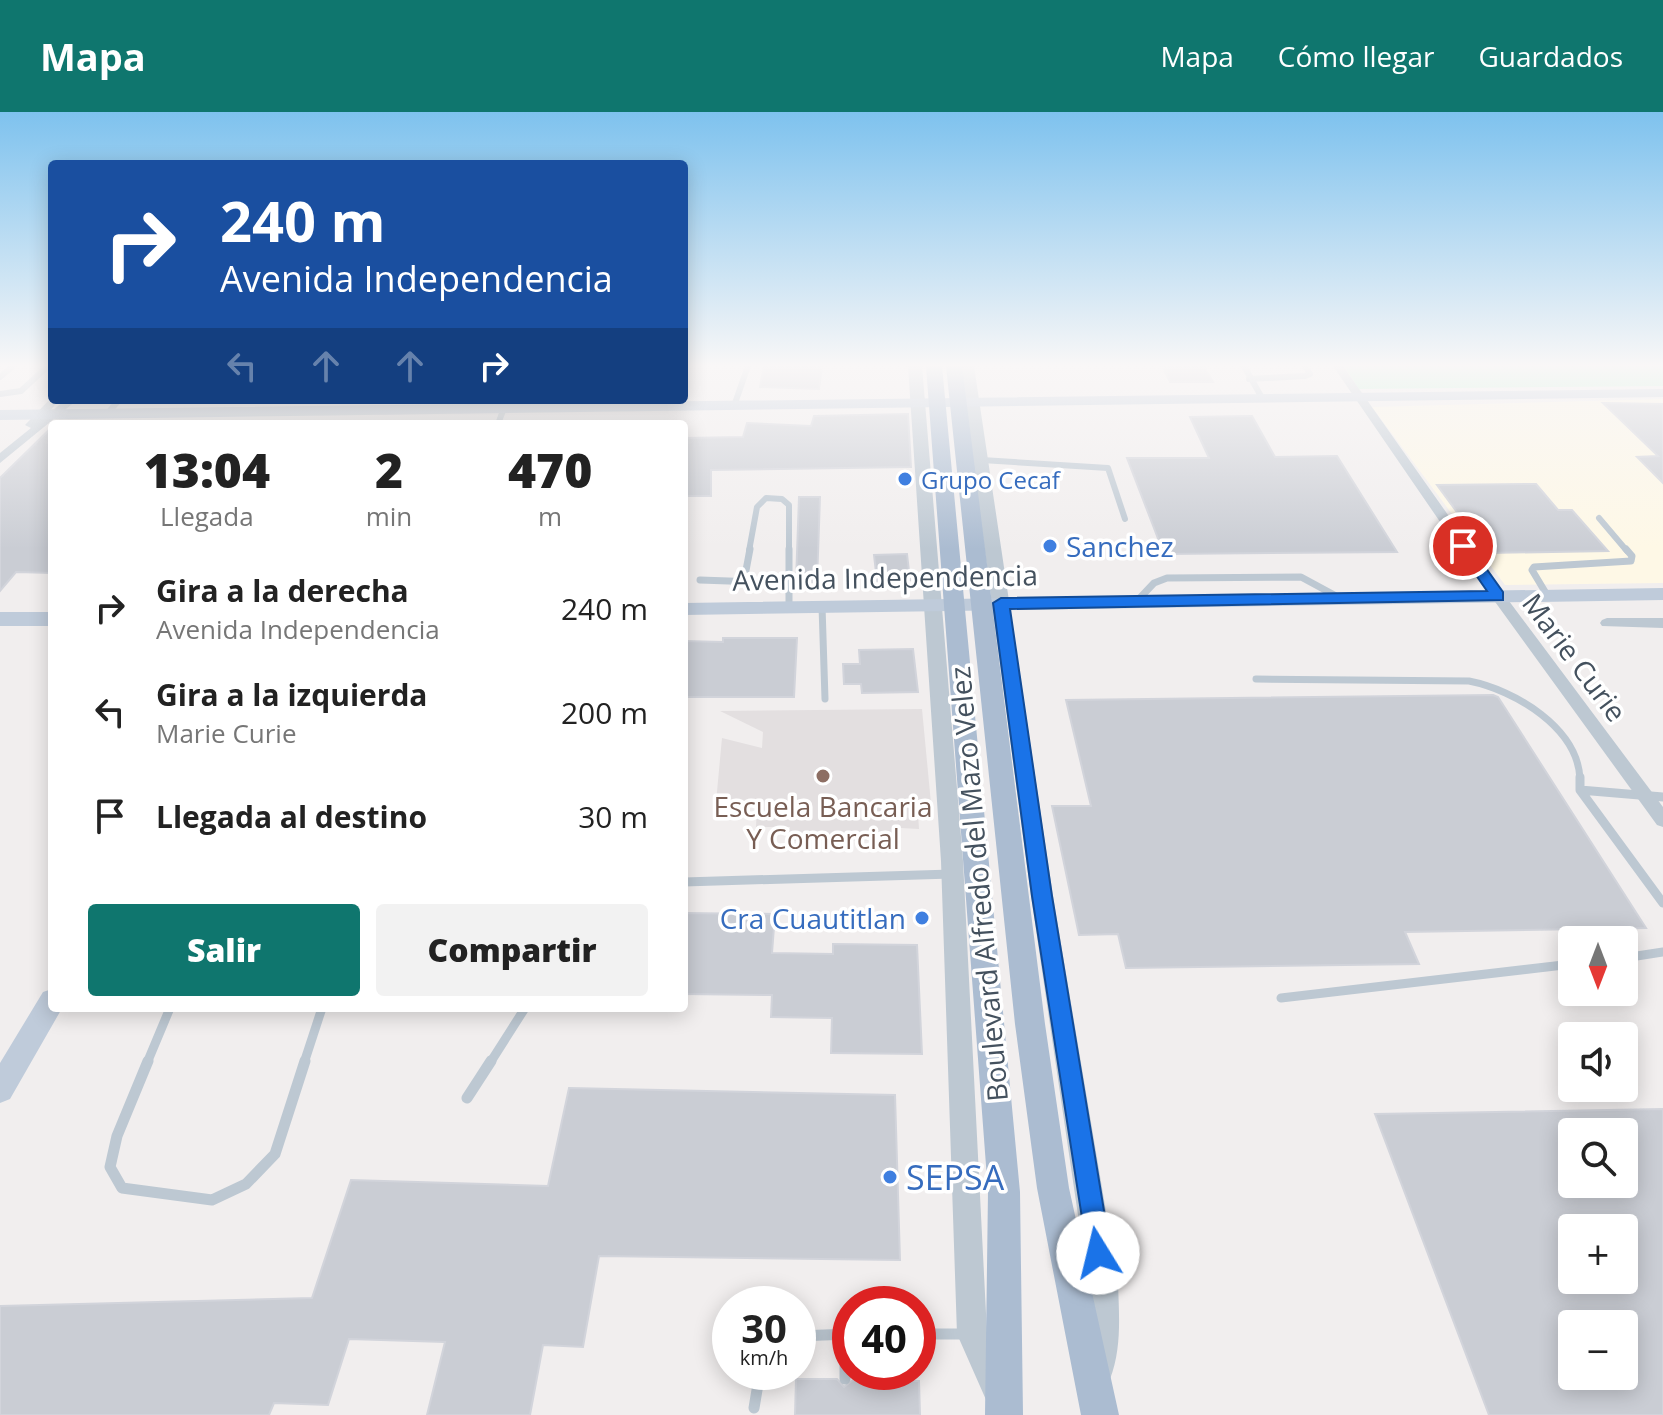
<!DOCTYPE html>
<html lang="es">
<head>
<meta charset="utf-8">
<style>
	body { margin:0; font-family:"Open Sans",sans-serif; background:#f2f2f2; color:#222; height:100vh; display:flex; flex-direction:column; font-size:30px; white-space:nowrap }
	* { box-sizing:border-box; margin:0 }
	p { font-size:26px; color:#767676 }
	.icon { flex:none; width:44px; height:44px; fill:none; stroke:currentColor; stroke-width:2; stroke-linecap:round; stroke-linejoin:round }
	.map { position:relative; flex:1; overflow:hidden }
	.drawer { position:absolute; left:48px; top:308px; width:640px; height:592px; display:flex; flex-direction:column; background:#fff; border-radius:8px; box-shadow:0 4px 20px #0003 }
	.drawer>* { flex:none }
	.guide { position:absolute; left:48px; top:48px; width:640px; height:244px; border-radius:8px; box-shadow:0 4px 20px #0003; background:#1a4fa0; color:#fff; overflow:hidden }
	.needle { width:52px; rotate:180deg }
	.controls { position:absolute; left:1558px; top:814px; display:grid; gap:16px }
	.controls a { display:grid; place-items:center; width:80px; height:80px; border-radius:8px; background:#fff; box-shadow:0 4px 20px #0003; font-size:40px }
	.speed { position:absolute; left:712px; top:1174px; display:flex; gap:16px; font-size:40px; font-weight:700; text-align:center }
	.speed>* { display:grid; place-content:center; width:104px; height:104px; border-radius:50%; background:#fff; box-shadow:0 4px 20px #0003; line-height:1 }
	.speed small { font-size:20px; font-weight:400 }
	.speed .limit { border:12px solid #d22; background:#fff; color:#111 }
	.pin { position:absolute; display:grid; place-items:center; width:68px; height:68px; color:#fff; margin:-34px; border:4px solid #fff; border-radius:50%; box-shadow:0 2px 8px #0007 }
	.me { position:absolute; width:88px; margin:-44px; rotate:351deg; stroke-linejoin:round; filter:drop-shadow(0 0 6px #0008) }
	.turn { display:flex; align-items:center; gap:28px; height:168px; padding:0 40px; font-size:36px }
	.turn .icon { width:104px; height:104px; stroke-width:2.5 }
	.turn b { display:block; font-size:56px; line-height:68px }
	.lanes { display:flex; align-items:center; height:76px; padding:0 40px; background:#0003; justify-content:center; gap:40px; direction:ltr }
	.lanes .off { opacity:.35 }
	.eta { display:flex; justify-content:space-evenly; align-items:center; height:136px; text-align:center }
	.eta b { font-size:48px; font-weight:800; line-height:56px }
	.primary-button { display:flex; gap:16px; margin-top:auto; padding:16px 40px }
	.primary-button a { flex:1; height:92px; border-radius:8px; background:#0f766e; color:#fff; font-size:32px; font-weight:800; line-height:92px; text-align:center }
	.primary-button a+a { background:#f2f2f2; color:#222 }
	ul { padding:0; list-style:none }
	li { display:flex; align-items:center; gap:24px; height:104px; padding:0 40px }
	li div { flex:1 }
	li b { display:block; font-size:30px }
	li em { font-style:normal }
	header { display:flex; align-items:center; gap:48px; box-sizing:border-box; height:112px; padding:0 40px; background:#0f766e; color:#fff }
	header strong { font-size:38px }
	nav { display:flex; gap:44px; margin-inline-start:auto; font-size:28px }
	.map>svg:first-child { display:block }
	.commercial { fill:#fef8e6 }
	.education { fill:#e3dfe0 }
	.green { fill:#b8f4d2 }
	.building { fill:#cacdd4; stroke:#d2d4db; stroke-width:2; fill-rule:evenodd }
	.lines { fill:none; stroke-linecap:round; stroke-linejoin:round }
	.service-far3 { stroke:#bdc8d2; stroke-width:6 }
	.service-far2 { stroke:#bdc8d2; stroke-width:7 }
	.service-far1 { stroke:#bdc8d2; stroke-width:9 }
	.service { stroke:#bdc8d2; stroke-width:11 }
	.minor { fill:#bdc8d2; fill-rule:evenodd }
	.tertiary { fill:#bdc8d2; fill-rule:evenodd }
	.secondary { fill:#bfcbda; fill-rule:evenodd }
	.primary { fill:#abbcd1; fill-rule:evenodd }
	.route { fill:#1a73e8; stroke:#114b97; stroke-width:2 }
	.shop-dot { fill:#3f7fe0; stroke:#fff; stroke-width:3 }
	.education-dot { fill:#8d6e63; stroke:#fff; stroke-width:3 }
	.labels { text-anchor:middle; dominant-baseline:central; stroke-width:7; stroke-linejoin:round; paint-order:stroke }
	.far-shop-label { font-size:24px; fill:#366cbe; stroke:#fff; text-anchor:start }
	.shop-label { font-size:28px; fill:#366cbe; stroke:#fff; text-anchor:start }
	.street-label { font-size:28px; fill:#44515e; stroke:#fff }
	.education-label { font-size:28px; fill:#785e54; stroke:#fff }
	.near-shop-label { font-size:34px; fill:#366cbe; stroke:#fff; text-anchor:start }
</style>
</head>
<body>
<header>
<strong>Mapa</strong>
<nav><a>Mapa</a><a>Cómo llegar</a><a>Guardados</a></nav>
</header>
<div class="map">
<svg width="1663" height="1303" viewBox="0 0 1663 1303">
	<rect width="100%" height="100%" fill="#f1eeee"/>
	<path class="commercial" d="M1663,287V471L1505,473L1372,295Z"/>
	<path class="education" d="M922,597L932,702H918L919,717L901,716V728L788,729L790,715H756L757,693L715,701L722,626L762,636L763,620L720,599Z"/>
	<path class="green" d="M1344,254H1663V274L1359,277Z"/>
	<path class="building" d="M764,254H822L819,277L760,275Z
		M1162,254H1204L1213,270H1170Z
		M1603,291L1663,292V371L1637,345L1658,344Z
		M908,302L911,355L711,358V384H684V326L743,325L747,311L811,314L814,304Z
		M1252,304L1275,345L1337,344L1397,440L1164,442L1127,346H1209L1190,305Z
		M52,315V461L16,460L0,479V366Z
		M1536,372L1558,398H1572L1608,439L1487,441L1437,373Z
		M799,385H820L817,470H796Z
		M907,442L910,468L877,469L874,443Z
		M723,526H797L794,585H684V529L723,530Z
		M913,537L918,580L862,581L861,572H844L843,552H860L859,538Z
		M1493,583L1498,585L1646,816L1405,820L1419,852L1126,856L1118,822L1079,823L1052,694H1091L1066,588Z
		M684,801L775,802L772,841L833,842V832L917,833L922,942L831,941L832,906L771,905L772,883L684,882Z
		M569,976L895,983L900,1148L599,1144L583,1235L543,1233L530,1303H427L445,1230L349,1227L328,1293L274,1291L269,1303H0V1194L312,1186L351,1068L548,1074Z
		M1663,997V1303H1489L1375,1002ZM1572,1020H1624V1072H1572ZM1572,1116H1624V1168H1572ZM1572,1212H1624V1264H1572Z
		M796,1267H837L844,1275L853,1268L919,1269L920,1303H795Z"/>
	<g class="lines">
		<path class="service-far3" d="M1244,254L1262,286
			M0,265L13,254
			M1249,267L1305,264L1310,262L1305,254
			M0,282L21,279L48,254
			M734,294L748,254
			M107,302L119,288
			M498,312L504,296
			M982,348L1108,356L1125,407
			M1599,406L1627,439
			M749,439L757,395L766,386L782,387L789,393V439"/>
		<path class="service-far2" d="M789,437V495
			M700,468L789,471
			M744,469L750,437
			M1547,483L1532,458L1534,455L1631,449L1632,444L1626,437
			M1137,489L1154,471L1167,466L1301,465L1338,485
			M822,494L825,587
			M1256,567L1469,569C1515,578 1578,616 1580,667"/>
		<path class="service-far1" d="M1580,665V678L1663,791
			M1580,678L1663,685
			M684,770L952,762
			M1624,846L1663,840
			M1281,886L1572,852
			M147,951L170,896
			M304,951L322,896
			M490,951L525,896"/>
		<path class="service" d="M148,949L117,1024L110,1055L122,1076L212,1088L246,1072L275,1042L305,949
			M467,986L491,949
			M845,1222V1267
			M918,1222H968
			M798,1224L850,1222
			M754,1296L760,1260"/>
		<path class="minor" d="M1333,254H1343L1503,481L1663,695V715L1657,713L1493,487Z
			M52,285V288H59L45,305L65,288H77L0,351V341L31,316L25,313Z
			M1607,506H1663V516L1602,514L1600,511L1602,508Z"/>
		<path class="tertiary" d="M908,254H922L963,749L987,1221L1013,1279L1009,1290L998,1294L987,1290L957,1222L941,749Z
			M960,254H974L1053,784L1118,1171C1119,1203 1122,1236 1110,1267L1099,1271L1088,1267L1084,1256L1090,1220L1088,1171L1031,784Z"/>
		<path class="secondary" d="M1663,277V285L0,308V298Z
			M1663,476V488L684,503V491Z
			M0,500H52V514H0Z
			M52,877V896L61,898L10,987L0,991V951L43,880Z"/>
		<path class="primary" d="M926,254H942L1020,1080L1023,1303H985L988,1080Z
			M946,254H962L1045,912L1069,1076L1119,1303H1081L1037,1076L1015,912Z"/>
	</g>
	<linearGradient id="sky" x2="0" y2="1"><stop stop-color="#7ec2ee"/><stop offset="0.58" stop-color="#f9f7f7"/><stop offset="1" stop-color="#f9f7f7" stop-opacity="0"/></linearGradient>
	<rect width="1663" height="437" fill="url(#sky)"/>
	<path class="route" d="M1463,430L1468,431L1503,480V488L1010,497L1052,784L1111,1141L1108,1151L1098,1154L1089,1151L1032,784L993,491L1001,486L1487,479L1456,434Z"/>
	<g class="shop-dot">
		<circle cx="905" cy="367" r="8"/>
		<circle cx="1050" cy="434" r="8"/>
		<circle cx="922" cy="806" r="8"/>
		<circle cx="890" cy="1065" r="8"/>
	</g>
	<circle class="education-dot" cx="823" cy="664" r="8"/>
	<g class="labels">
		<g class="far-shop-label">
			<text x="921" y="367">Grupo Cecaf</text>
		</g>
		<g class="shop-label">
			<text x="1066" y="434">Sanchez</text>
			<text x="906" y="806" text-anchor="end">Cra Cuautitlan</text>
		</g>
		<g class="street-label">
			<text transform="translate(885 465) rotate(-1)">Avenida Independencia</text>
			<text transform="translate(1575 545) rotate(53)">Marie Curie</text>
			<text transform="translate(978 772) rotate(-95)">Boulevard Alfredo del Mazo Velez</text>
		</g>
		<g class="education-label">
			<text x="823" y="694">Escuela Bancaria<tspan x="823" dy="32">Y Comercial</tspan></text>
		</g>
		<g class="near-shop-label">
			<text x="906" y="1065">SEPSA</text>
		</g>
	</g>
</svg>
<div class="controls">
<a><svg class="needle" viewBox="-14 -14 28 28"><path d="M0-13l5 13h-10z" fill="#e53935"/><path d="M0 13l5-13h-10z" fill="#767676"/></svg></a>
<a><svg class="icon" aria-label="sound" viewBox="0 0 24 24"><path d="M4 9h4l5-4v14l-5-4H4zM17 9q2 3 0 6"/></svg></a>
<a><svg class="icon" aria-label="search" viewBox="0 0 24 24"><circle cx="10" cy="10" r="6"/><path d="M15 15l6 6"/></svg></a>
<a>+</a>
<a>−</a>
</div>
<div class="speed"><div>30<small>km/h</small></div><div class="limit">40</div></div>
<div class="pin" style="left:1463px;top:434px;background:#d93025"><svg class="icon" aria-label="arrive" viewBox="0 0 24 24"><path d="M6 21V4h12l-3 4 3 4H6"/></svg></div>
<svg class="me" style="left:1098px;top:1141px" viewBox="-20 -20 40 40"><circle r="19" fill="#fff"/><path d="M0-13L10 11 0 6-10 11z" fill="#1a73e8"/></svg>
<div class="guide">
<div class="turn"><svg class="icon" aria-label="right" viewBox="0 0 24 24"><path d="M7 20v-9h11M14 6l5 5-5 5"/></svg><div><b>240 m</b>Avenida Independencia</div></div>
<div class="lanes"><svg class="icon off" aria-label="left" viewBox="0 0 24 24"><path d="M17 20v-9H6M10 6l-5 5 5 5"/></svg><svg class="icon off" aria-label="ahead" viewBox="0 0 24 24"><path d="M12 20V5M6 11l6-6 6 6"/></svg><svg class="icon off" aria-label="ahead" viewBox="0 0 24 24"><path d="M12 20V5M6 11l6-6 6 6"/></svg><svg class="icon" aria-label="right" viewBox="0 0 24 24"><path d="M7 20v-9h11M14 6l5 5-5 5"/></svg></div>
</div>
<section class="drawer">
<div class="eta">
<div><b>13:04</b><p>Llegada</p></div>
<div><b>2</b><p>min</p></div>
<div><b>470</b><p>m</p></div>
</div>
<ul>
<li><svg class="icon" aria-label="right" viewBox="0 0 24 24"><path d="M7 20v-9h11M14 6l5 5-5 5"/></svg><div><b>Gira a la derecha</b><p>Avenida Independencia</p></div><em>240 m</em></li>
<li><svg class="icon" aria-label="left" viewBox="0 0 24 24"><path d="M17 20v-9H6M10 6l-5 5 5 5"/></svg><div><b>Gira a la izquierda</b><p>Marie Curie</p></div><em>200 m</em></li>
<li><svg class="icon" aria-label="arrive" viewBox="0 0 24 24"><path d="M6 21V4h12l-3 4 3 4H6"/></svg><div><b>Llegada al destino</b></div><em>30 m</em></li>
</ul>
<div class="primary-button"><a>Salir</a><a>Compartir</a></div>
</section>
</div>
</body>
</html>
